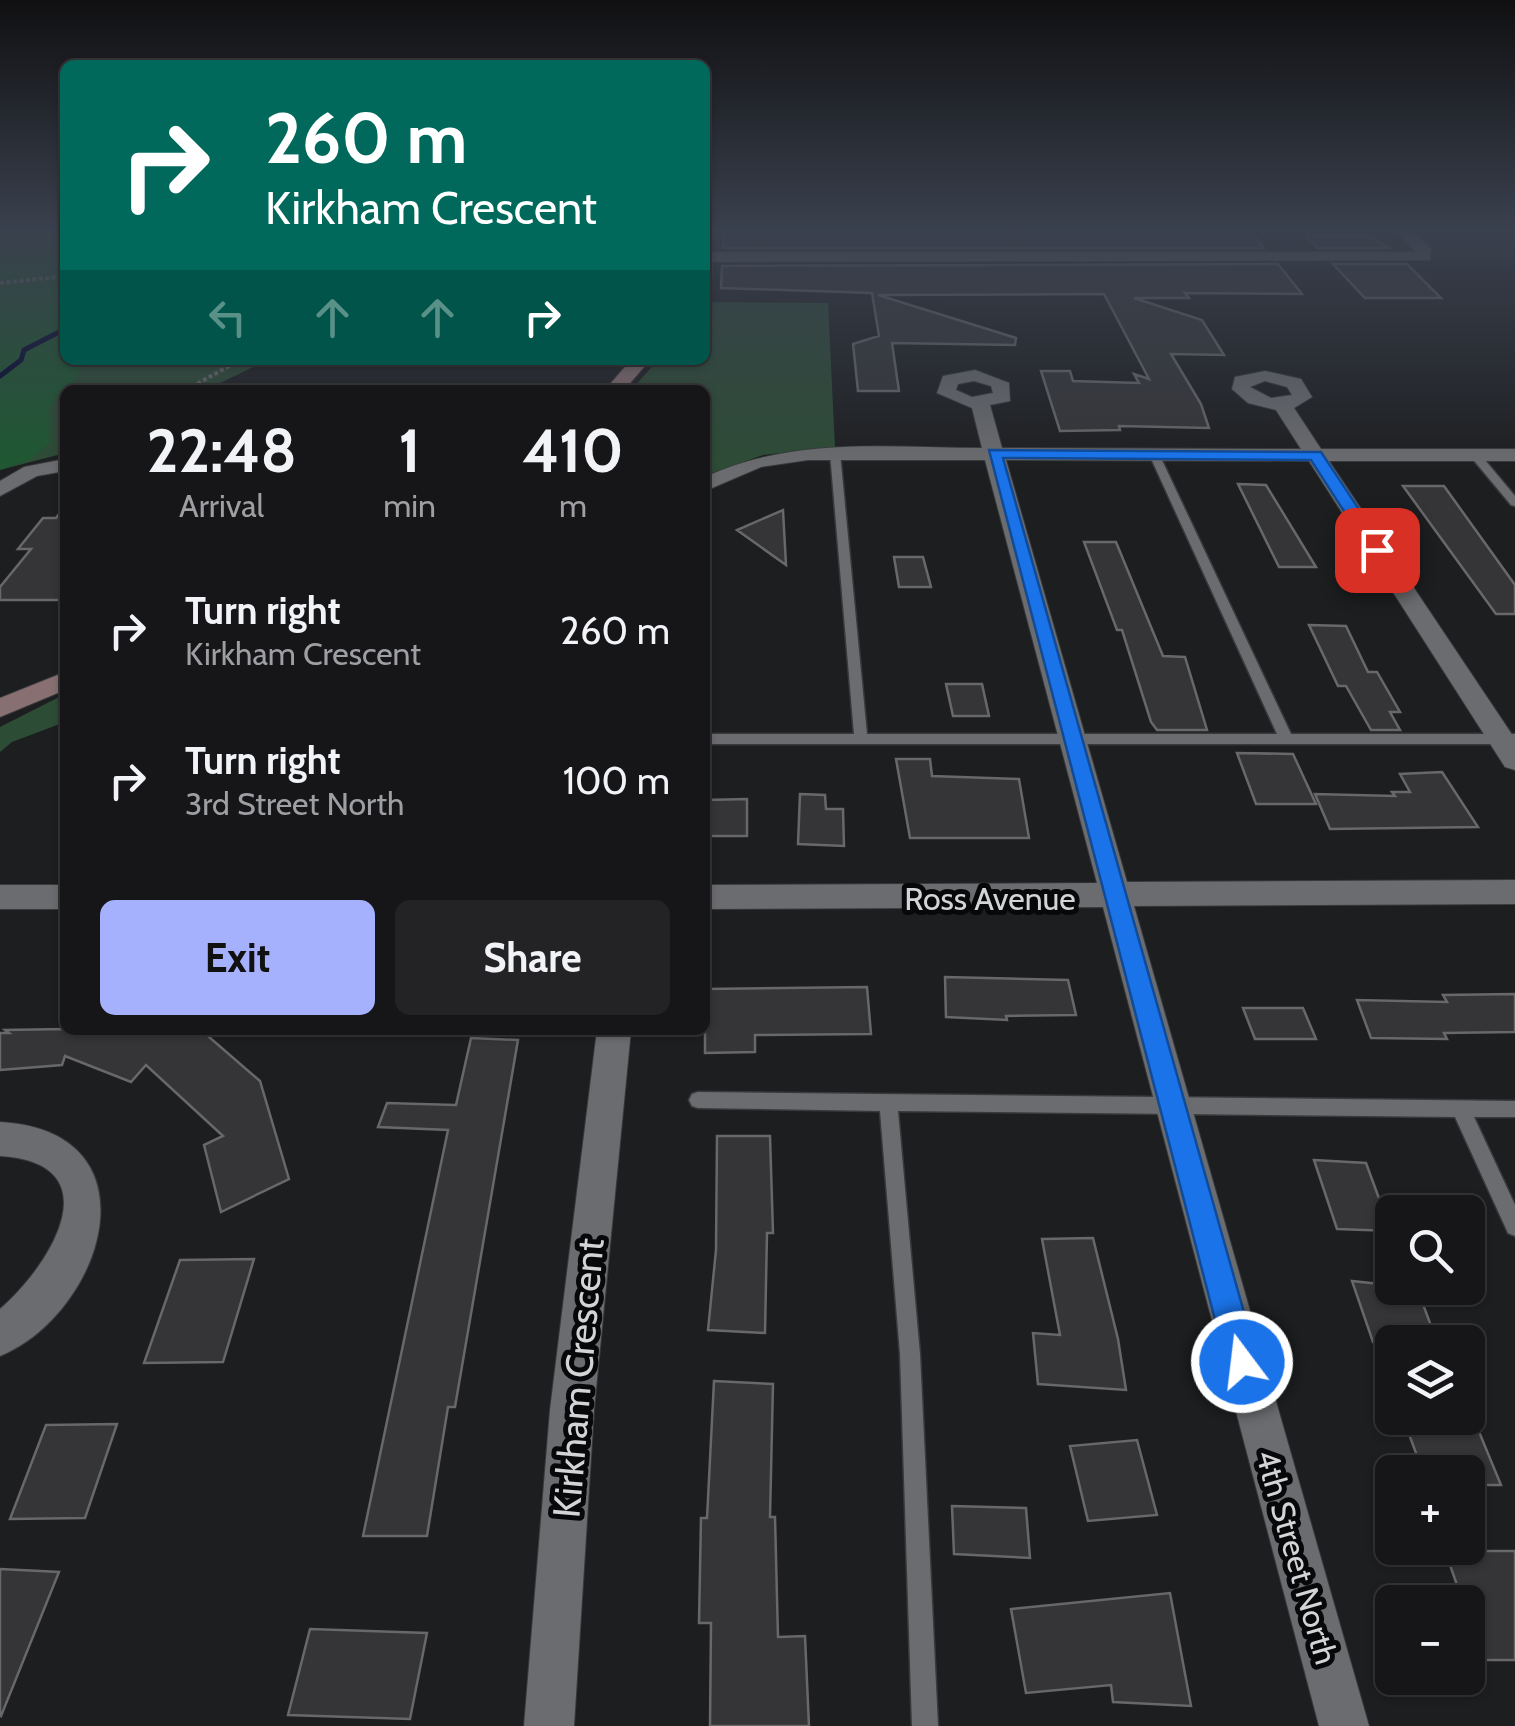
<!DOCTYPE html>
<html lang="en">
<head>
<meta charset="utf-8">
<style>
	body { margin:0; font-family:Cabin,sans-serif; background:#232325; color:#f1f3f6; height:100vh; display:flex; flex-direction:column; font-size:38px; white-space:nowrap }
	* { box-sizing:border-box; margin:0 }
	p { font-size:32px; color:#9e9fa2 }
	.icon { flex:none; width:55px; height:55px; fill:none; stroke:currentColor; stroke-width:2; stroke-linecap:round; stroke-linejoin:round }
	.map { position:relative; flex:1; overflow:hidden }
	.panel { position:absolute; left:60px; top:385px; width:650px; height:650px; display:flex; flex-direction:column; background:#161618; border-radius:15px; box-shadow:0 2px 8px #0004,0 0 0 2px #353537 }
	.panel>* { flex:none }
	.top-card { position:absolute; left:60px; top:60px; width:650px; height:305px; border-radius:15px; box-shadow:0 2px 8px #0004,0 0 0 2px #353537; background:#00695c; color:#fff; overflow:hidden }
	.buttons { position:absolute; left:1375px; top:1195px; display:grid; gap:20px }
	.buttons a { display:grid; place-items:center; width:110px; height:110px; border-radius:15px; background:#161618; box-shadow:0 2px 8px #0004,0 0 0 2px #353537; font-size:50px }
	.pin { position:absolute; display:grid; place-items:center; width:85px; height:85px; color:#fff; margin:-42px; border-radius:20px; box-shadow:0 5px 15px #0006 }
	.me { position:absolute; width:110px; margin:-55px; rotate:345deg; stroke-linejoin:round; filter:drop-shadow(0 0 8px #0008) }
	.turn { display:flex; align-items:center; gap:35px; height:210px; padding:0 40px; font-size:45px }
	.turn .icon { width:130px; height:130px; stroke-width:2.5 }
	.turn b { display:block; font-size:70px; line-height:85px }
	.lanes { display:flex; align-items:center; height:95px; padding:0 40px; background:#0003; justify-content:center; gap:50px; direction:ltr }
	.lanes .off { opacity:.35 }
	.eta { display:flex; justify-content:space-evenly; align-items:center; height:170px; text-align:center }
	.eta b { font-size:60px; font-weight:700; line-height:70px }
	.primary-button { display:flex; gap:20px; margin-top:auto; padding:20px 40px }
	.primary-button a { flex:1; height:115px; border-radius:15px; background:#a5b1fc; color:#111; font-size:40px; font-weight:700; line-height:115px; text-align:center }
	.primary-button a+a { background:#232325; color:#f1f3f6 }
	ul { padding:0; list-style:none }
	li { display:flex; align-items:center; gap:30px; height:150px; padding:0 40px }
	li div { flex:1 }
	li b { display:block; font-size:38px }
	li em { font-style:normal }
	.map>svg:first-child { display:block }
	.green { fill:#2d4c35 }
	.forest { fill:#1e5831 }
	.lines { fill:none; stroke-linecap:round; stroke-linejoin:round }
	.stream { stroke:#00042f; stroke-width:5 }
	.building { fill:#353537; stroke:#68676a; stroke-width:2.5 }
	.lane-casing { stroke:#38393b; stroke-width:3 }
	.street-casing { stroke:#38393b; stroke-width:2 }
	.secondary-casing { stroke:#38393b; stroke-width:2 }
	.path { stroke:#6a6b6d; stroke-width:4; stroke-dasharray:4 2.5; stroke-linecap:butt }
	.lane { fill:#6b6c6f; fill-rule:evenodd }
	.street { fill:#6b6c6f; fill-rule:evenodd }
	.secondary { fill:#887072; fill-rule:evenodd }
	.route { fill:#1a73e8; stroke:#114b97; stroke-width:2.5 }
	.labels { text-anchor:middle; dominant-baseline:central; stroke-width:10; stroke-linejoin:round; paint-order:stroke }
	.street-label { font-size:32px; fill:#d4d4d6; stroke:#070809 }
	.near-street-label { font-size:38px; fill:#d4d4d6; stroke:#070809 }
</style>
</head>
<body>
<div class="map">
<svg width="1515" height="1726" viewBox="0 0 1515 1726">
	<rect width="100%" height="100%" fill="#1d1e20"/>
	<path class="green" d="M0,230H65V360H267L206,390H65V453L0,470Z
		M714,261L710,302L828,303L835,447L763,455L705,476V390H631L658,360H705V262Z
		M65,694V722L12,742L0,752V727Z"/>
	<path class="forest" d="M0,230H65V271L61,275L65,276V360H84L76,379L56,396L50,408L49,444L29,460L0,470V293L7,285L0,276Z"/>
	<g class="lines">
		<path class="stream" d="M0,376L21,360L24,350L65,329"/>
	</g>
	<path class="building" d="M915,231L1251,232L1264,248H723L724,232Z
		M1306,236H1367L1391,248H1318Z
		M1278,264L1302,294L1185,293L1189,298H1134L1202,320L1224,355L1171,354L1201,404L1209,428L1119,426L1120,430L1060,431L1041,371H1070L1073,381L1139,383L1134,374L1149,379L1104,294L878,295L1016,338L1015,345L892,343L899,391H858L853,344L879,336L872,293L721,288L722,266Z
		M1333,264H1407L1441,298H1365Z
		M1238,484L1266,485L1316,567H1279Z
		M1403,486H1444L1515,585V614H1496Z
		M65,506V600H0V587L31,549H18L43,518H56Z
		M783,510L786,565L737,530Z
		M1084,542H1116L1163,656L1185,657L1207,730H1157L1151,722L1122,630H1117Z
		M894,557H923L931,587H899Z
		M1309,625L1346,626L1368,672H1377L1400,712H1390L1400,730H1371L1346,686H1338Z
		M946,684H982L989,716H953Z
		M1237,753L1293,754L1316,804H1256Z
		M896,759H930L932,776L1019,779L1029,838H910Z
		M1442,772L1478,827L1330,829L1315,794L1395,796L1392,792H1410L1400,774Z
		M800,794L825,795L826,809H843L844,846L798,844Z
		M747,799V836H705V800Z
		M945,977L1068,980L1076,1015L1006,1016L1007,1020L946,1017Z
		M867,987L871,1034L755,1035V1052L705,1053V989Z
		M1515,994V1032L1444,1033L1447,1039L1371,1038L1357,1000L1447,1002L1443,995Z
		M1243,1008H1303L1316,1039H1255Z
		M65,1029L201,1030L260,1081L289,1179L221,1212L204,1145L223,1136L146,1065L131,1082L65,1056L62,1065L0,1070V1033H9L5,1030Z
		M471,1038L518,1040L455,1407H448L427,1536H363L448,1130L378,1127L387,1103L456,1105Z
		M717,1136H770L773,1233H767L765,1333L708,1330L716,1250Z
		M1314,1160L1366,1163L1391,1231L1337,1229Z
		M1093,1238L1118,1339L1126,1390L1038,1384L1033,1333L1060,1335L1042,1239Z
		M254,1259L223,1362L144,1363L180,1260Z
		M1352,1281L1417,1288L1437,1342H1373Z
		M714,1381L773,1384L770,1517H775L778,1637L805,1636L809,1726H710L711,1623H699L701,1518H707Z
		M1468,1405L1501,1485H1468V1472H1423L1403,1418H1464L1468,1427Z
		M117,1424L85,1518L10,1519L46,1425Z
		M1137,1440L1157,1515L1088,1521L1070,1446Z
		M952,1506L1026,1508L1030,1558L954,1554Z
		M1445,1551H1515V1660H1484L1468,1602H1463Z
		M0,1569L59,1572L1,1716L0,1715Z
		M1170,1593L1191,1706L1113,1702L1111,1685L1026,1693L1011,1609Z
		M310,1629L427,1633L410,1719L288,1715Z"/>
	<g class="lines">
		<g class="lane-casing">
			<path id="lane" d="M835,450L840,453L867,734H1277L1149,454L1154,451L1159,454L1291,734H1515V744H705V734H854L830,453Z
				M1471,453H1479L1515,496V506L1511,505L1471,457Z
				M698,1092L1515,1101V1117H1474L1515,1205V1236L1508,1233L1455,1117L898,1111L920,1354L938,1726H912L900,1354L880,1111L698,1108L692,1106L689,1100L692,1094Z"/>
		</g>
		<g class="street-casing">
			<path id="street" d="M1395,230H1410L1431,248L1430,260L705,262V252H1416Z
				M975,370L1009,383L1010,401L990,405L1002,448L1301,449L1276,410L1248,403L1232,389L1235,377L1265,371L1301,379L1312,397L1294,408L1321,449H1515V461H1329L1515,739V770L1505,767L1309,461L1006,460L1127,882L1515,880V904L1134,906L1369,1726H1319L1103,907L705,909V885L1097,883L985,460H808L761,467L705,491V477C796,436 884,448 982,448L972,408L937,393L943,376ZM974,381L991,386L993,393L972,397L956,390L958,384ZM1265,381L1287,387L1292,395L1271,398L1250,387Z
				M65,459V471L37,476L0,496V481L24,467Z
				M0,885H65V909H0Z
				M597,1030H631L594,1410L574,1726H524L550,1410Z
				M0,1122C161,1131 104,1313 0,1356V1309C52,1264 113,1163 0,1156Z"/>
		</g>
		<g class="secondary-casing">
			<path id="secondary" d="M631,360H650L624,390H605Z
				M65,672V690L0,717V698Z"/>
		</g>
		<path class="path" d="M0,283L65,276
			M186,390L240,360"/>
		<use href="#lane" class="lane"/>
		<use href="#street" class="street"/>
		<use href="#secondary" class="secondary"/>
	</g>
	<linearGradient id="sky" x2="0" y2="1"><stop stop-color="#101012"/><stop offset="0.49" stop-color="#3a414e"/><stop offset="1" stop-color="#3a414e" stop-opacity="0"/></linearGradient>
	<rect width="1515" height="471" fill="url(#sky)"/>
	<path class="route" d="M989,450L1321,452L1386,550L1371,553L1311,460L1003,458L1258,1362L1254,1373L1242,1377L1231,1373L1226,1362Z"/>
	<g class="labels">
		<g class="street-label">
			<text x="990" y="898">Ross Avenue</text>
			<text transform="translate(1297 1557) rotate(74)">4th Street North</text>
		</g>
		<g class="near-street-label">
			<text transform="translate(578 1378) rotate(-85)">Kirkham Crescent</text>
		</g>
	</g>
</svg>
<div class="buttons">
<a><svg class="icon" aria-label="search" viewBox="0 0 24 24"><circle cx="10" cy="10" r="6"/><path d="M15 15l6 6"/></svg></a>
<a><svg class="icon" aria-label="layers" viewBox="0 0 24 24"><path d="M12 4l9 5-9 5-9-5zM3 14l9 5 9-5"/></svg></a>
<a>+</a>
<a>−</a>
</div>
<div class="pin" style="left:1377px;top:550px;background:#d93025"><svg class="icon" aria-label="arrive" viewBox="0 0 24 24"><path d="M6 21V4h12l-3 4 3 4H6"/></svg></div>
<svg class="me" style="left:1242px;top:1362px" viewBox="-20 -20 40 40"><circle r="17" fill="#1a73e8" stroke="#fff" stroke-width="3"/><path d="M0-11L8 9 0 5-8 9z" fill="#fff"/></svg>
<div class="top-card">
<div class="turn"><svg class="icon" aria-label="right" viewBox="0 0 24 24"><path d="M7 20v-9h11M14 6l5 5-5 5"/></svg><div><b>260 m</b>Kirkham Crescent</div></div>
<div class="lanes"><svg class="icon off" aria-label="left" viewBox="0 0 24 24"><path d="M17 20v-9H6M10 6l-5 5 5 5"/></svg><svg class="icon off" aria-label="ahead" viewBox="0 0 24 24"><path d="M12 20V5M6 11l6-6 6 6"/></svg><svg class="icon off" aria-label="ahead" viewBox="0 0 24 24"><path d="M12 20V5M6 11l6-6 6 6"/></svg><svg class="icon" aria-label="right" viewBox="0 0 24 24"><path d="M7 20v-9h11M14 6l5 5-5 5"/></svg></div>
</div>
<section class="panel">
<div class="eta">
<div><b>22:48</b><p>Arrival</p></div>
<div><b>1</b><p>min</p></div>
<div><b>410</b><p>m</p></div>
</div>
<ul>
<li><svg class="icon" aria-label="right" viewBox="0 0 24 24"><path d="M7 20v-9h11M14 6l5 5-5 5"/></svg><div><b>Turn right</b><p>Kirkham Crescent</p></div><em>260 m</em></li>
<li><svg class="icon" aria-label="right" viewBox="0 0 24 24"><path d="M7 20v-9h11M14 6l5 5-5 5"/></svg><div><b>Turn right</b><p>3rd Street North</p></div><em>100 m</em></li>
</ul>
<div class="primary-button"><a>Exit</a><a>Share</a></div>
</section>
</div>
</body>
</html>
